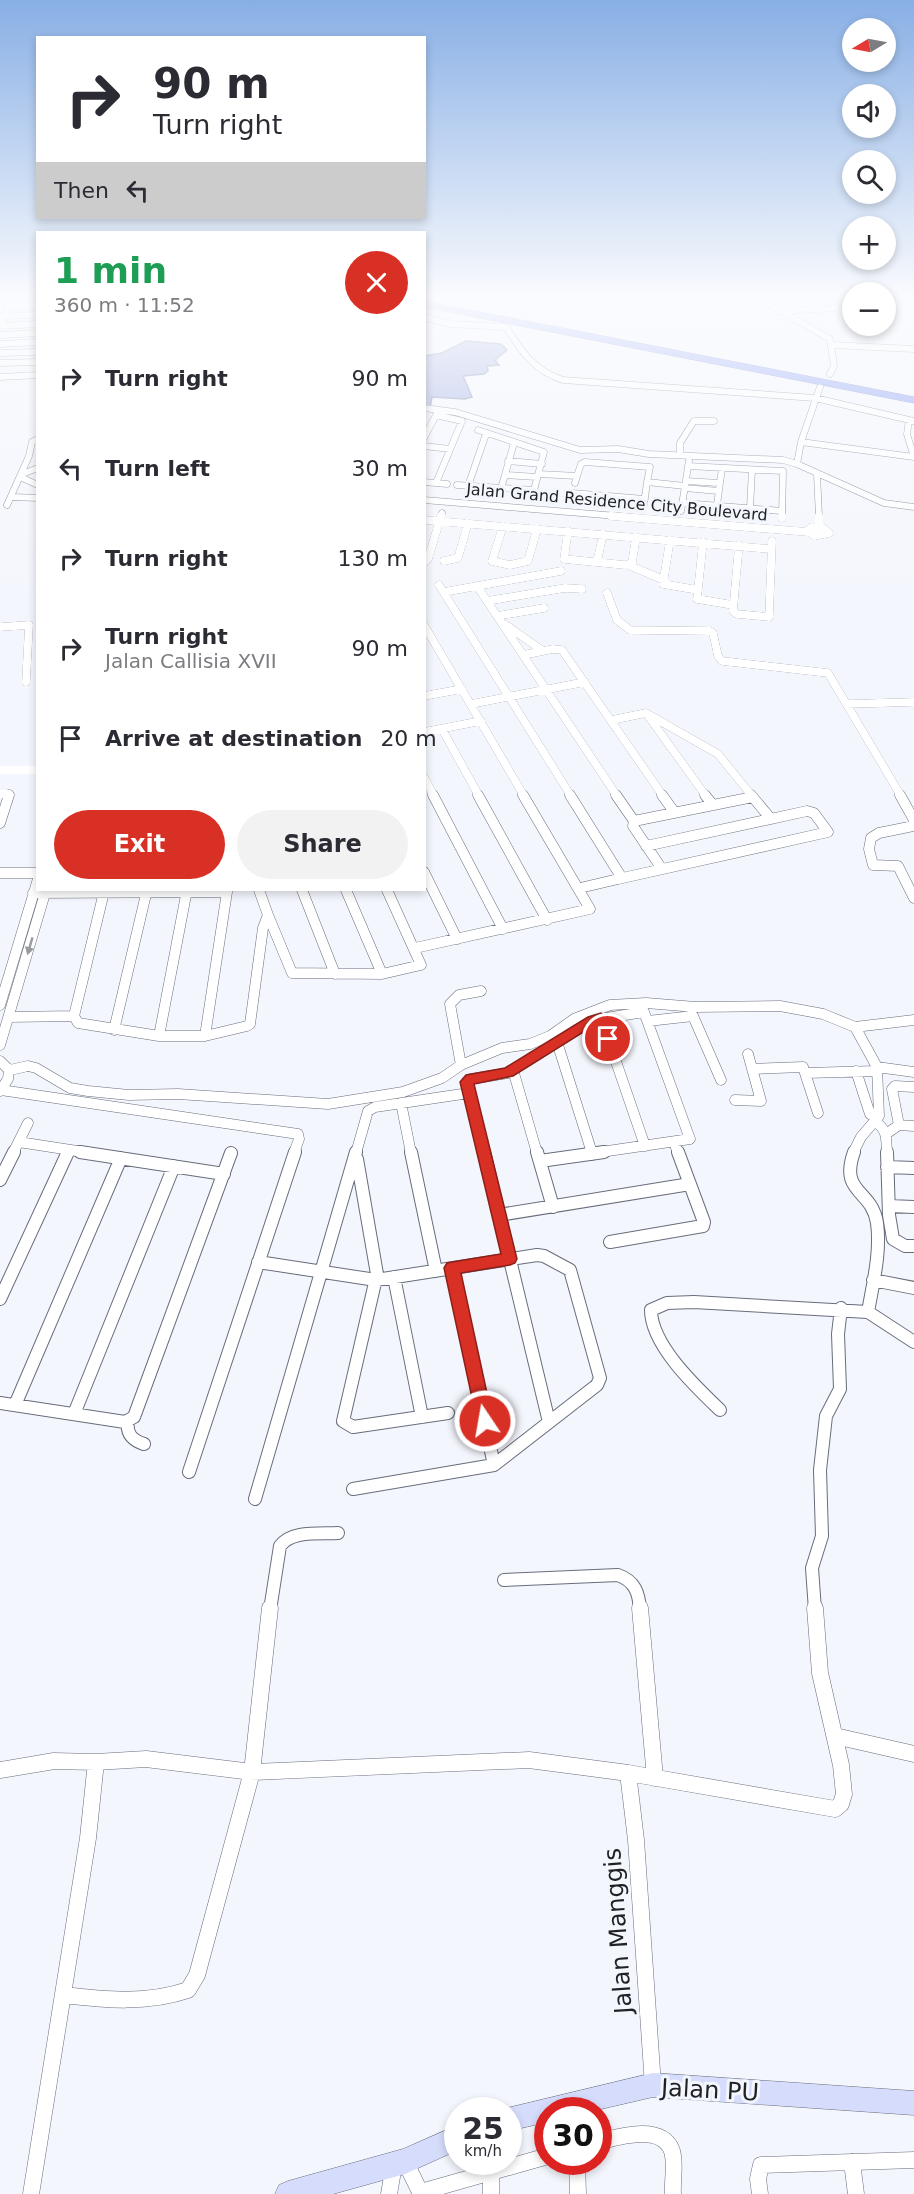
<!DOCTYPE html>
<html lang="en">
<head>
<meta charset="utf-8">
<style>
	body { margin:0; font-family:"DejaVu Sans",sans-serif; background:#f2f2f3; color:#2b2b33; height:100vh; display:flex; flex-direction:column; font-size:22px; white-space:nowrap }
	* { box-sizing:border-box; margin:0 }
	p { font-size:20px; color:#7c7c81 }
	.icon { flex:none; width:33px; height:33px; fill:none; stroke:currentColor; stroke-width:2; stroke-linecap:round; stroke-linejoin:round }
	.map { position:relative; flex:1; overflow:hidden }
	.drawer { position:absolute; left:36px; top:231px; width:390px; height:660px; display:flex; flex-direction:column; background:#fff; border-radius:0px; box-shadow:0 3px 9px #0003 }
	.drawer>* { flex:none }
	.top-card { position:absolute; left:36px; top:36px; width:390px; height:183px; border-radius:0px; box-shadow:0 3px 9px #0003; background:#fff; color:#2b2b33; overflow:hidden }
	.needle { width:39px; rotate:260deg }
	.tools { position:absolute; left:842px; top:18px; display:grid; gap:12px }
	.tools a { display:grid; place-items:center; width:54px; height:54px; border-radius:50%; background:#fff; box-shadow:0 3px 9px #0003; font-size:30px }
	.speed { position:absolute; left:444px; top:2097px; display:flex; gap:12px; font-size:30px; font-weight:700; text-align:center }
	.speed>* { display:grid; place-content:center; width:78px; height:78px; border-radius:50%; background:#fff; box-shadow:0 3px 9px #0003; line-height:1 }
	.speed small { font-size:15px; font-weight:400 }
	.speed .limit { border:9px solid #d22; background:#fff; color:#111 }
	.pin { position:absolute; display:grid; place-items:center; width:51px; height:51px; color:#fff; margin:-26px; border:3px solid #fff; border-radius:50%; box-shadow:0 2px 6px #0007 }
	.me { position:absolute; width:66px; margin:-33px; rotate:348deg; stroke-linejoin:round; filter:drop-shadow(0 0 4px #0008) }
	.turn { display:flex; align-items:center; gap:21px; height:126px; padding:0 18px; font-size:27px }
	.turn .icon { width:78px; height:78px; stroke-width:2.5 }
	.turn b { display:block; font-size:42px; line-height:51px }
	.then { display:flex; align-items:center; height:57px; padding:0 18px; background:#0003; gap:12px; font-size:22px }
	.round { display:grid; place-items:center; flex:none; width:63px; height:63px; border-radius:32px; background:#f2f2f3 }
	.head { display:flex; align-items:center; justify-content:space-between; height:102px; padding:0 18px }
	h1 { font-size:36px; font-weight:700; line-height:45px; color:#1e9e55 }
	.action { display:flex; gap:12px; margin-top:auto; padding:12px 18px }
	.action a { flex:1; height:69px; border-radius:36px; background:#d93025; color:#fff; font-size:24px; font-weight:700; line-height:69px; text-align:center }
	.action a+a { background:#f2f2f3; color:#2b2b33 }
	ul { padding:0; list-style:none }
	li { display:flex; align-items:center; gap:18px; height:90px; padding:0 18px }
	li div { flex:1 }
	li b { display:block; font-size:22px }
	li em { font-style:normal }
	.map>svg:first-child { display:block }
	.water { fill:#98a8e0; stroke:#7480a8; stroke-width:1.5 }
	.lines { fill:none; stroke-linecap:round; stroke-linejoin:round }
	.street-far4-casing { stroke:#686d7c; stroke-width:7 }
	.street-far3-casing { stroke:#686d7c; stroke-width:8 }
	.street-far2-casing { stroke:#686d7c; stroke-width:11 }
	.street-far1-casing { stroke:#686d7c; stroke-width:14 }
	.street-casing { stroke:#686d7c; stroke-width:17 }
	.secondary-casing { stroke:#686d7c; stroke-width:1 }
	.highway-casing { stroke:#5868ac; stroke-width:1 }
	.street-far4 { stroke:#fff; stroke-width:6 }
	.street-far3 { stroke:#fff; stroke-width:8 }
	.street-far2 { stroke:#fff; stroke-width:10 }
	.street-far1 { stroke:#fff; stroke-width:12 }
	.street { stroke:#fff; stroke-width:16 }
	.secondary { fill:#d6ddfc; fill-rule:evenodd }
	.highway { fill:#778ff4; fill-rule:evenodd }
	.oneway { fill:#9a9b9e }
	.route { fill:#d93025; stroke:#8d1f18; stroke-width:1.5 }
	.labels { text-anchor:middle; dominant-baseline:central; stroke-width:6; stroke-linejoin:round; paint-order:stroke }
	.far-street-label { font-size:16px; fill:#1f2127; stroke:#f4f6fd }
	.near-street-label { font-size:24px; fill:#1f2127; stroke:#f4f6fd }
</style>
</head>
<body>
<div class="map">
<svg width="914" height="2194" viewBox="0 0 914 2194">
	<rect width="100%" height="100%" fill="#f4f6fd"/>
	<path class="water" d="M466,341L501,344L507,350L495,360L499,365L487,366L488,371L484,374L463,376L472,397L465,399L432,397L430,407L425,406V356L442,353Z"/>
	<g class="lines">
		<g class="street-far4-casing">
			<path id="street-far4" d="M758,298L830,339L834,366L830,374
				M8,307L38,306
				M779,311L836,308
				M0,316L38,315
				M424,317L450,324L506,327C522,352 534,371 563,380L815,398L914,421
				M3,321L10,298
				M0,326L38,324
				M0,335L38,333
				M0,344L38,342
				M831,345L914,349
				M0,353L38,352
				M0,363L38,362
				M0,377L38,375
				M424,408L455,412L580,450L618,449L649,454L783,460L797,464L884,503L914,507
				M909,420L907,434L914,457
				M424,438L436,415L462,421L436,483
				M801,442L914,457
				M424,446L450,449
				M680,455V443L694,421H714
				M508,461L542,464
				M797,464L801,442L820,387
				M688,466L783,471L782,517
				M22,474L38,468
				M539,474L577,476L575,483
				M817,474L819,517
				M506,475L537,477
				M577,476L581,464L585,462L650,467L647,482
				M20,477L38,485
				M686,481L719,483
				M424,482L447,484
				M457,485L534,490L544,452L478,430
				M468,486L486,434
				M685,488L718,491
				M501,489L514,443
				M572,493L644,499
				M13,497L38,498
				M424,500L629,517
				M683,503L782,511
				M7,505L29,456L32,442L38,439
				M644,505L647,482L685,486
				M717,505L722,468
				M750,508L752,470
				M681,511L689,461
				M441,517L442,513"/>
		</g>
		<g class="street-far3-casing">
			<path id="street-far3" d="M611,516L808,532
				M819,516V527
				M782,518V516
				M424,520L771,549
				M503,526L492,561L510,565L528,561L537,529
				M812,527L823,528L829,533L814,536L808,530Z
				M568,531L564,559L625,565L632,563L636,537
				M670,540L663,584L698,590
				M703,542L697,599L733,605
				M739,545L733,611L737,614L769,617L772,541
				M444,561L458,558L468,523
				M597,562L603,534
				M424,563L428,559L441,516
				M628,565L664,580
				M439,585L571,796
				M477,586L617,796
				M444,592L561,571
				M607,593L617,620L630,630L710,631L713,633L718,656L722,661L828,673L901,796
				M487,601L565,588L582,589
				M497,616L544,608
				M424,625L524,796
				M506,625L543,651
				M0,627L29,625L26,682
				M523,655L553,649L562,650L663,796
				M424,696L462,689
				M471,704L585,682
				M847,704L914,702
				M646,713L718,754L752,796
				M612,720L646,713L706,796
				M442,729L479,796
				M424,732L481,721
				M0,770H38
				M424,777L434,796
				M0,794H9L8,796"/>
		</g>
		<g class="street-far2-casing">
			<path id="street-far2" d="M433,795L503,929
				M478,795L547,920
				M570,795L620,875L618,879L580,888
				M616,795L634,821
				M662,795L675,813
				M705,795L713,805
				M751,795L771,819
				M900,795L914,820
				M0,823L9,795
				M914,826L879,833L871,838L869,849L873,865L898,866L914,898
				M662,869L633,826L634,821L753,797
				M424,872L457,939
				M0,873H38
				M618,879L828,832L814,813L807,811L646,846
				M259,890L268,915
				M302,890L335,974
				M346,890L382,974
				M33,893L227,892V890
				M415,948L590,909L523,795
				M0,1005L38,879
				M74,1016L104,892
				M9,1017L74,1016L78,1023L159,1036H205L247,1026L250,1024L263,928L268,915L292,973L382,974L421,965L387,890
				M601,1018L645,1146
				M648,1021L693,1016L721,1080
				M855,1027L914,1020
				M114,1030L147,890
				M159,1036L187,890
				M205,1036L227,892
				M557,1042L592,1153
				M0,1045L46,890
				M0,1061L9,1070L8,1079L0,1091
				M461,1065L450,1004L459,995L481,991
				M877,1067L914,1072
				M752,1069L803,1067L818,1113
				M10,1070L28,1066L36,1068L70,1088L88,1091L129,1095L178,1094L328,1104L403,1092L442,1078L461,1065L502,1048L530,1044L550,1036L574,1019L610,1005L646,1003L696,1007L780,1006L823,1014L855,1027L877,1067L879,1116L861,1137L853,1153
				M513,1070L537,1153
				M856,1071L870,1114
				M806,1073L877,1071
				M1,1090L298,1134L299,1139L294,1153
				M735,1100L761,1101L748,1054
				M401,1103L411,1153
				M875,1122C888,1129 886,1140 887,1153
				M899,1125L914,1126
				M886,1134L899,1125L892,1089L895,1086L914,1087
				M19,1142L90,1153
				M674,1142L678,1153
				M13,1153L28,1123
				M68,1153L69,1150
				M356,1153L368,1111L375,1107L469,1093
				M484,1153L467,1082L471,1079L508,1073L593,1020L644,1012L690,1139L594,1153"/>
		</g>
		<g class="street-far1-casing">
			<path id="street-far1" d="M80,1152L224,1174
				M411,1152L436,1271
				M484,1152L549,1422
				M537,1152L553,1207
				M591,1152L592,1154
				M854,1152C839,1194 872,1189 877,1223C881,1252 873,1283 868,1312L914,1342
				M887,1152L889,1215L893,1239L905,1246H914
				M357,1159L377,1274L343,1421L353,1427L448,1413
				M540,1161L604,1152
				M887,1167L914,1168
				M0,1180L14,1152
				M889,1206L914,1207
				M499,1215L690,1184
				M610,1242L703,1226L704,1222L678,1152
				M258,1262L376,1280L537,1255L544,1256L570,1270L600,1378L597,1385L494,1465L353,1489
				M452,1268L494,1465
				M394,1277L422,1417
				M873,1280L914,1288
				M0,1299L68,1152
				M0,1403L125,1422L134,1417L231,1153
				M15,1405L121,1158
				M720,1410C696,1387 651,1345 651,1310L667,1303L694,1302L868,1312
				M74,1414L174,1166
				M128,1421C126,1434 132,1440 144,1444
				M189,1472L295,1152
				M255,1499L356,1152
				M504,1580L618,1575C635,1581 639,1593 640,1610
				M270,1610L280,1546C291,1530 320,1534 338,1533
				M815,1610L812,1568L822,1536L820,1470L826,1416L840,1389L838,1334L841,1308"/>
		</g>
		<g class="street-casing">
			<path id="street" d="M640,1608L655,1778
				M835,1736L914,1754
				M0,1770L54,1761L96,1762L146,1759L252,1772L529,1760L628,1773L835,1809L841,1804L844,1794L841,1765L820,1673L815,1608
				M628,1773L636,1840L653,2085
				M63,1995C106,2000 147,2004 188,1990L197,1975L252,1772L270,1608
				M598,2142C618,2137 662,2123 672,2151C676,2164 672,2181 673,2194
				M405,2161L421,2194
				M577,2162L578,2194
				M852,2162L856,2194
				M491,2174V2194
				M421,2192L548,2156
				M31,2194L88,1838L96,1762
				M389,2194L394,2165
				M760,2194L758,2179L761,2165L914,2160"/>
		</g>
		<g class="secondary-casing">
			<path id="secondary" d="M653,2073L914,2091V2115L653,2097L597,2110H548V2122L508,2131V2110H499Z
				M458,2125V2150L405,2174L333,2194H275L279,2185L288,2181L403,2149Z"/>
		</g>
		<g class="highway-casing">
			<path id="highway" d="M424,301L914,397V403L424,307Z"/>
		</g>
		<use href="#street-far4" class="street-far4"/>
		<use href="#street-far3" class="street-far3"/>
		<use href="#street-far2" class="street-far2"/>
		<use href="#street-far1" class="street-far1"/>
		<use href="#street" class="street"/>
		<use href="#secondary" class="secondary"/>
		<use href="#highway" class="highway"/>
	</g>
	<defs><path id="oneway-solid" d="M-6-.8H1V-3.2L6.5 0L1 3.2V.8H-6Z" transform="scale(1.5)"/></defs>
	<use class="oneway" href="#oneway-solid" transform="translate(30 946) rotate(106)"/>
	<linearGradient id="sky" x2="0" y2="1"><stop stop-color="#88afe5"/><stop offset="0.49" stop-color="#fafbfe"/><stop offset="1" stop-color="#fafbfe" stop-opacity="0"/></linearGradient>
	<rect width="914" height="606" fill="url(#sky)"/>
	<path class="route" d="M601,1013L607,1018L615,1039L613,1042H603L596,1024L513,1076L474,1084L517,1259L515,1263L510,1265L461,1273L493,1421L491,1426L485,1429L479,1426L477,1421L444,1268L447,1263L452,1262L501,1254L460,1082L466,1075L505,1068L588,1017Z"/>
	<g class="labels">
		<g class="far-street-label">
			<text transform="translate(617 502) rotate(5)">Jalan Grand Residence City Boulevard</text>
		</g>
		<g class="near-street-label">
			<text transform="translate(618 1931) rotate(-94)">Jalan Manggis</text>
			<text transform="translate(710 2090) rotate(3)">Jalan PU</text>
		</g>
	</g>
</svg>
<div class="tools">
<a><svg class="needle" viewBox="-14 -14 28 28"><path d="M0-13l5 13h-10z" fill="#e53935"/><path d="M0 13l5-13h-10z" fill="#7c7c81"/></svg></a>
<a><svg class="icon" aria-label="sound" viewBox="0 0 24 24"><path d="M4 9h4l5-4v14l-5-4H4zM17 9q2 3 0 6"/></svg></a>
<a><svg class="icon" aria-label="search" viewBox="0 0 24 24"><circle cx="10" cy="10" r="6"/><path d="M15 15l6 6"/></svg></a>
<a>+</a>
<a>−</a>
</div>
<div class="speed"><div>25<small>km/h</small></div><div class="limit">30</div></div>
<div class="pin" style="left:608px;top:1039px;background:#d93025"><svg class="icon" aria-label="arrive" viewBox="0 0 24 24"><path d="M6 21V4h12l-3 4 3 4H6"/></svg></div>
<svg class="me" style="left:485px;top:1421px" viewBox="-20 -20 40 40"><circle r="17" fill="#d93025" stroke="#fff" stroke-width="3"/><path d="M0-11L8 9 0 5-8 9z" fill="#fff"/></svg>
<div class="top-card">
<div class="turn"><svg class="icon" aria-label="right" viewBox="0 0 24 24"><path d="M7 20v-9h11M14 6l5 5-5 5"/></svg><div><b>90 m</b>Turn right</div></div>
<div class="then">Then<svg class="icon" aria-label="left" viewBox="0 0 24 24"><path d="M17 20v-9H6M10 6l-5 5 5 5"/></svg></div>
</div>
<section class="drawer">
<div class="head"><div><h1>1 min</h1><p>360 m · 11:52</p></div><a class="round" style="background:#d93025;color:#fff"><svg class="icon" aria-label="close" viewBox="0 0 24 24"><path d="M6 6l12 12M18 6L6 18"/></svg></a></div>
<ul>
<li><svg class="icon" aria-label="right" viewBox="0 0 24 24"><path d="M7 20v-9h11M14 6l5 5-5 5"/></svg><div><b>Turn right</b></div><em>90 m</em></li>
<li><svg class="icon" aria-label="left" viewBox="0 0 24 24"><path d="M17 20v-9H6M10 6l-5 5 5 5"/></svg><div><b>Turn left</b></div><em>30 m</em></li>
<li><svg class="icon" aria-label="right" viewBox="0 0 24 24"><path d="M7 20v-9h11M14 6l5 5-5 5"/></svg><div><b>Turn right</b></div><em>130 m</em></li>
<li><svg class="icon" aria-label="right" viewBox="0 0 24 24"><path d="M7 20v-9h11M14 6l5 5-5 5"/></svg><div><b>Turn right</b><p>Jalan Callisia XVII</p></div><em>90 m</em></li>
<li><svg class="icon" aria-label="arrive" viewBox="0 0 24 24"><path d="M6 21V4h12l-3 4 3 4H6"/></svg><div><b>Arrive at destination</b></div><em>20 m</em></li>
</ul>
<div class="action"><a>Exit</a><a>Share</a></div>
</section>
</div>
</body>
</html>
